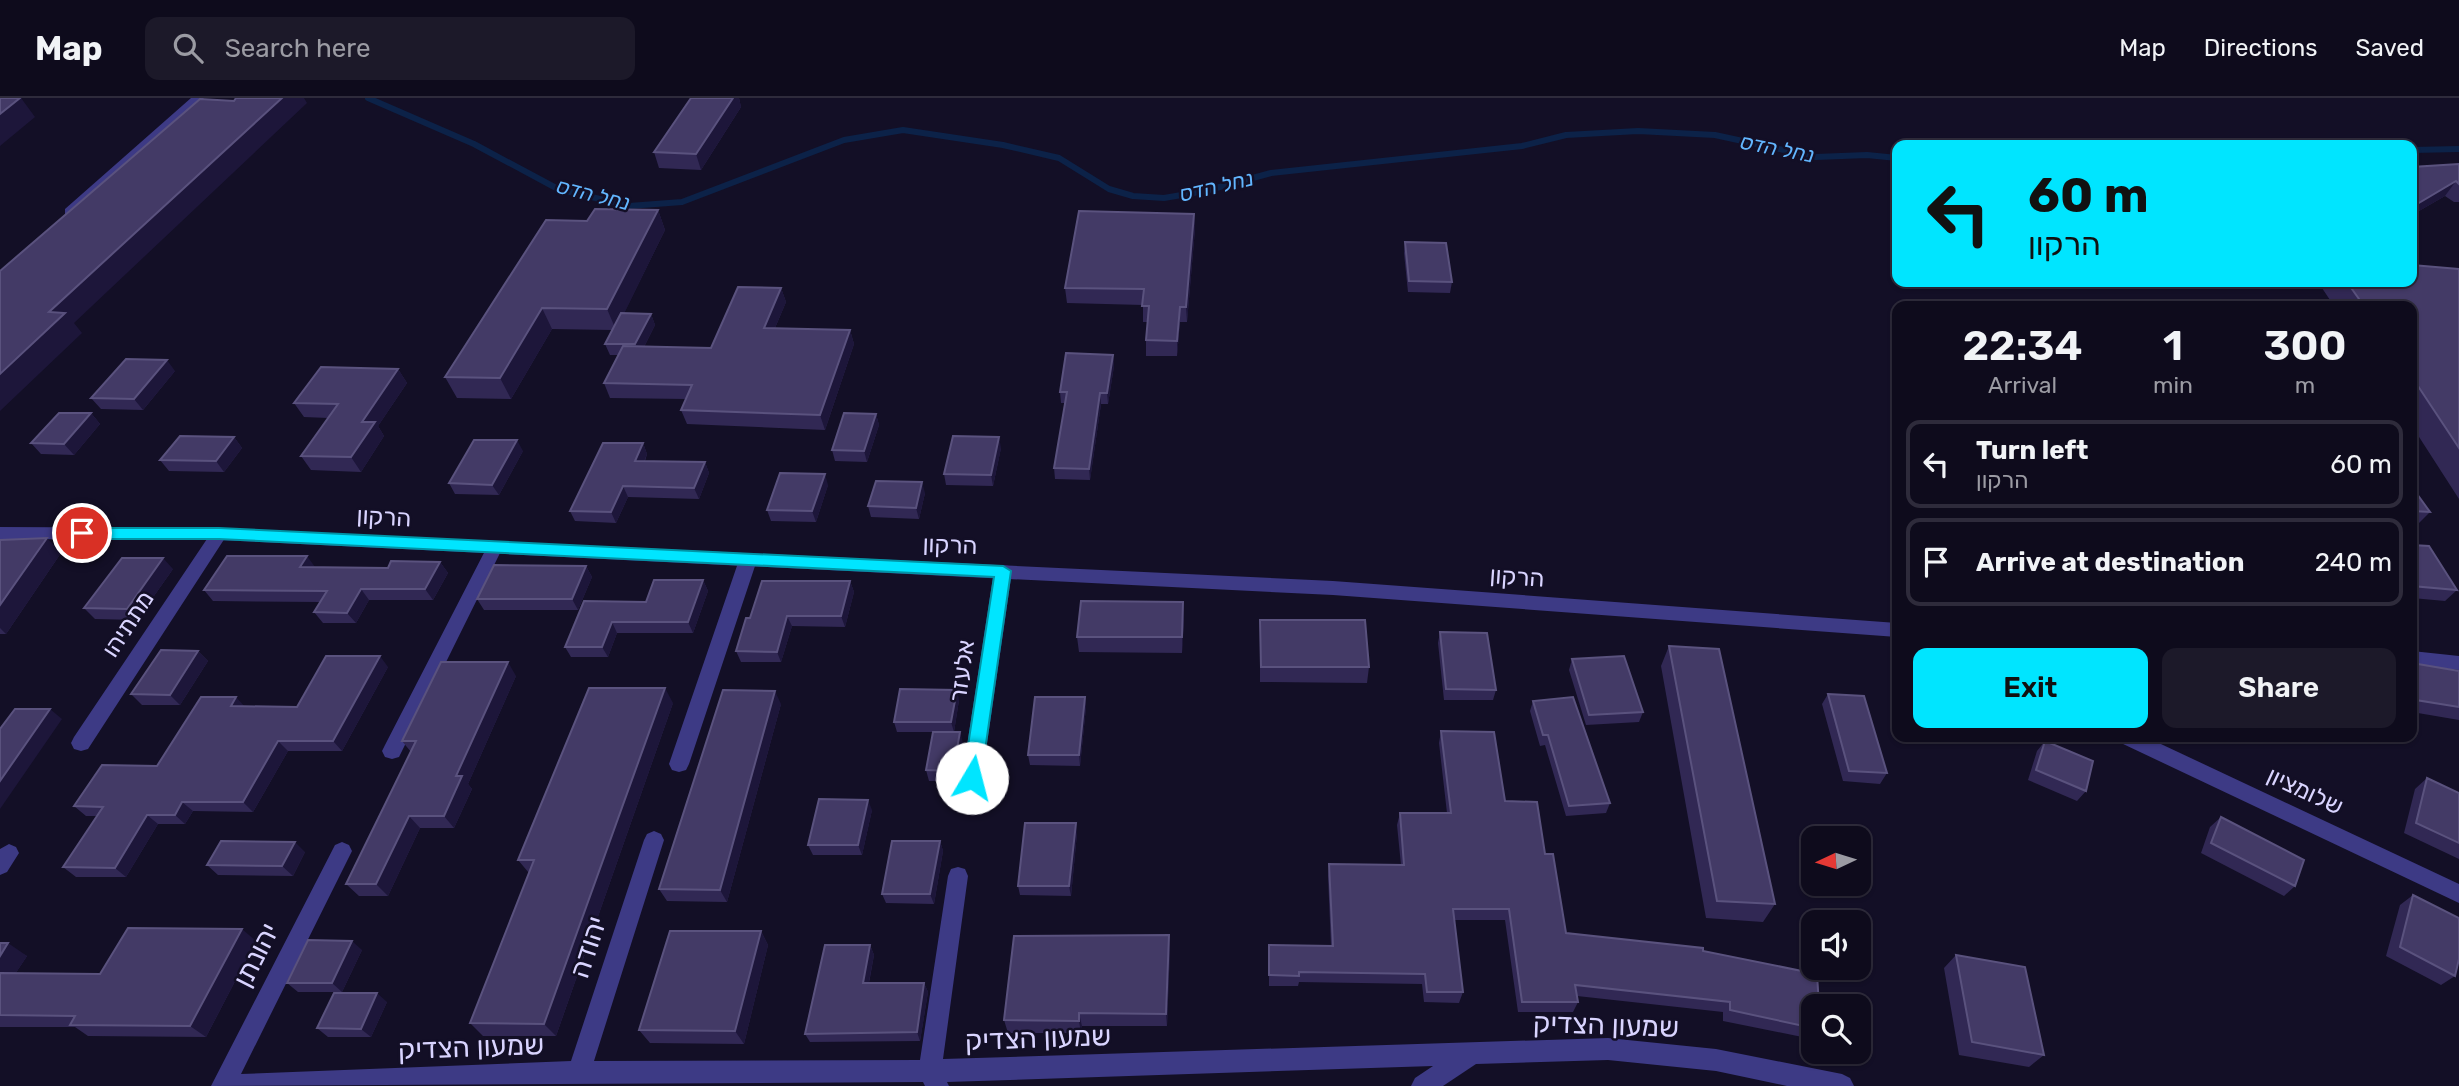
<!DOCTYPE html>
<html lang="en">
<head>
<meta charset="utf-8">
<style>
	body { margin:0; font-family:Rubik,Heebo,sans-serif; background:#1c1929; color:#f1f3f6; height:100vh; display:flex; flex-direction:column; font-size:26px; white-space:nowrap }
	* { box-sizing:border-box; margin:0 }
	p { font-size:23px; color:#9b9ba3 }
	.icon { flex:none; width:38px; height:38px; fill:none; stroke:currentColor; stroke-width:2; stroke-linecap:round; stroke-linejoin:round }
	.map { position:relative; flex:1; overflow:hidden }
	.side { position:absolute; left:1892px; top:203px; width:525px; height:441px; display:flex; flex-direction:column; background:#0e0b1c; border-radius:14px; box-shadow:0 2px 5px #0004,0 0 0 2px #2e2b3b }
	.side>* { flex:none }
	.banner { position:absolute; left:1892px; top:42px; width:525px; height:147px; border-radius:14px; box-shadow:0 2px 5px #0004,0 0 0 2px #2e2b3b; background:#00e5ff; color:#111; overflow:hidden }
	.needle { width:46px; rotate:266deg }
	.controls { position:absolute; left:1801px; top:728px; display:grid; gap:14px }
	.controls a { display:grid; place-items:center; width:70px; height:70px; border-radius:14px; background:#0e0b1c; box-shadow:0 2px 5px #0004,0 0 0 2px #2e2b3b; font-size:35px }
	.pin { position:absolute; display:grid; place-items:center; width:60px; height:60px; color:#fff; margin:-30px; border:4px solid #fff; border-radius:50%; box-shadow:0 2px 7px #0007 }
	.me { position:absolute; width:77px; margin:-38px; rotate:8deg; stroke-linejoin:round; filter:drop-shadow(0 0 5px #0008) }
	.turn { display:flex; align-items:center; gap:24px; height:147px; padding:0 21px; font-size:32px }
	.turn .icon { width:91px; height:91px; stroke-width:2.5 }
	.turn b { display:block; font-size:49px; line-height:60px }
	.eta { display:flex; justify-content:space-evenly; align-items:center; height:119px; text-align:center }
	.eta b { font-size:42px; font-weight:600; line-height:49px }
	.cta { display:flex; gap:14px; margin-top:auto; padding:14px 21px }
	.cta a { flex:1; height:80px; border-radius:14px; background:#00e5ff; color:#111; font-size:28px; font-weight:600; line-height:80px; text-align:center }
	.cta a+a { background:#1c1929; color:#f1f3f6 }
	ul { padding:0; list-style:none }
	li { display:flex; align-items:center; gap:21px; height:88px; margin:0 14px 10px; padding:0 7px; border:4px solid #2e2b3b; border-radius:14px }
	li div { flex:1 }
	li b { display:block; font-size:26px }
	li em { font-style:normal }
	header { display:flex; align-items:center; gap:42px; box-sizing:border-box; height:98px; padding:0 35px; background:#0e0b1c; border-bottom:2px solid #2e2b3b }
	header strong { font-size:33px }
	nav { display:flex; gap:38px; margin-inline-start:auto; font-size:24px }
	.search { width:490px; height:63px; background:#1c1929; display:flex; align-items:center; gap:18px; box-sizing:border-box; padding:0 24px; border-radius:14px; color:#9b9ba3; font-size:26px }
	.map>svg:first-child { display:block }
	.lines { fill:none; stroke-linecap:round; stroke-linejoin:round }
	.stream { stroke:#0c2248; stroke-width:6 }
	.minor { fill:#3d3a85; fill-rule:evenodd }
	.tertiary { fill:#3d3a85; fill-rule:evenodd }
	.wall { fill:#312854 }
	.shaded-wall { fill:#1d163a }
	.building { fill:#433a66; stroke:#5a527e; stroke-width:2 }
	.route { fill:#00e5ff; stroke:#0095a6; stroke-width:2 }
	.labels { text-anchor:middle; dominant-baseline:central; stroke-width:5; stroke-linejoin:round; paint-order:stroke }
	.far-water-label { font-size:21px; font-style:italic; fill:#62b6ff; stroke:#130f26 }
	.street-label { font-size:24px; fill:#d9d4ff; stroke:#130f26 }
	.near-street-label { font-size:28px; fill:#d9d4ff; stroke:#130f26 }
</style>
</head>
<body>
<header>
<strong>Map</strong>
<div class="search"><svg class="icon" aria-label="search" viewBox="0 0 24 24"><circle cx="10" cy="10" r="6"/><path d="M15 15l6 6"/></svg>Search here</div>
<nav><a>Map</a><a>Directions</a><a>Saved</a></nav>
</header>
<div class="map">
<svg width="2459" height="988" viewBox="0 0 2459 988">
	<rect width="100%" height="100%" fill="#130f26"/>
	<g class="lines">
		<path class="stream" d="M368,0L474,46L558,91L629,108L682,104L844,42L903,32L1003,47L1059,60L1109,91L1133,98L1164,100L1205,93L1271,75L1522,48L1566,37L1638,33L1715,37L1816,59L1867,57L1897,60
			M2412,52L2459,51"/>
		<path class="minor" d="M219,430L227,436L225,440L88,651L81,653L74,651L71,645L74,639L213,432Z
			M495,443L503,449L399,659L392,661L385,659L382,653L385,647L487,449Z
			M748,456L754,458L757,462L689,666L686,672L679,674L672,672L669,666L739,462L742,458Z
			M1003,467L1009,468L1012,473L982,680L979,686L972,688L965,686L962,680L994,473L997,468Z
			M2118,639H2146L2459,786V805L2121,645Z
			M654,733L661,736L664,742L594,963L920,962L948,778L951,771L958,769L965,771L968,778L943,961L1608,940L1716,951L1842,976L1850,980L1854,988H1787L1716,973L1608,962L1476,966L1443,988H1411L1415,980L1433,968L947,984L949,988H925L923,984L211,988L335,747L342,744L349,747L352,753L241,976L571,963L644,742L647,736Z
			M9,746L16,749L19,755L7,774L0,777V751Z"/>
		<path class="tertiary" d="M191,0H204L75,117H65V111Z
			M0,429L219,430L1333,483L1897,525V539L1333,497L219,442L0,441Z
			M2412,553L2459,558V572L2412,567Z"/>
	</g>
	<path class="wall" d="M691,0H739L741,9L701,72L659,70L654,54Z
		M2459,66V104H2454L2445,98L2412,117V69Z
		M658,112L665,132L624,215L651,216L655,227L644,249L711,250L781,190L786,204L775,230L850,232L854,246L825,332L687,326L681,312L686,301L610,300L604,285L619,257H610L605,246L612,232L552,231L511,301L457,300L445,279L587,123Z
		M1194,116L1195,131L1187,224H1180L1177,258H1146V242L1148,224H1143V207L1067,205L1065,190Z
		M1405,144L1452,184L1450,195L1408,194L1404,155Z
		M2459,171V401L2412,328V208H2334L2318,184H2412Z
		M1113,257L1114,268L1108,306H1101L1090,382L1055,381L1054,370L1065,305H1061L1060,294Z
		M398,271L407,285L378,328L384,338L361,374L311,372L301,358L328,320L304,319L294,305Z
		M175,273L143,312L101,311L91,300Z
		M91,315L100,326L74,357L41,356L31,345Z
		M876,316L879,327L867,364L835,363L832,352Z
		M234,339L242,350L224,374L169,373L160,362Z
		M643,345L647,356L645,363L705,364L709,375L699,401L628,399L616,425L575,423L570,413Z
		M1001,350L993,388L946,387L944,376Z
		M523,353L499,397L455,396L449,385Z
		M828,387L816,424L771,423L767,412Z
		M2412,389L2430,414L2419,425L2412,424Z
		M925,395L919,421L871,419L868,408Z
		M0,442L61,455L6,536H0Z
		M2412,447L2457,492L2445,503L2412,500Z
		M440,464L448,475L433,502H369L356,525H323L314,514L321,504L213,503L204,492L315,469L388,470Z
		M586,468L592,479L578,512H484L477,501Z
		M173,471L137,522L95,521L84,510Z
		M703,482L708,493L693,535H617L608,559H571L565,549L646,504Z
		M850,483L854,494L845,529L792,528L781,564H741L736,553L750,520Z
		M1184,519L1182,555L1079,554L1077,539Z
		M1260,522L1369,569L1367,585L1260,584Z
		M1440,534L1496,592L1493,602H1444L1438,545Z
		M1669,548L1775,806L1763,824L1706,820L1661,568Z
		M198,553L208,563L180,607H142L131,596Z
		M1572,561L1643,614L1639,624L1586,627L1569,572Z
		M2412,565L2459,573V622L2412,614Z
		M388,569L342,653H288L253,714L193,713L185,726H158L126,779H76L63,769L97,718H86L74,708L157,668L245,608L297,609Z
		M516,578L468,686L472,691L454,730H420L388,798H359L346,786L411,654L402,643Z
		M1828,596L1887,675L1880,686L1843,683L1822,606Z
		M1085,599L1086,609L1080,668L1030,667L1028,657Z
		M959,602L954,634L963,645L956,683H929L926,672L933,634H897L894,624Z
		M1533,603L1610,705L1606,715L1566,718L1545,647L1540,648L1530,613Z
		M673,605L556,938H483L470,925L529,775L518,762Z
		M781,606L727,804L667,803L659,791Z
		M1441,633L1505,703L1545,756L1566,835L1703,853L1813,908V940L1812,941L1723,923V914L1577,898L1578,904L1573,914H1518L1505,822H1454L1463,894L1459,905L1424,904L1422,886L1299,884L1298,888H1269V847L1331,848L1328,778L1329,766L1401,767L1397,727L1400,715H1447L1439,645Z
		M2045,643L2086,693L2077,703L2028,682L2037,653Z
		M2427,680L2459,695V761L2404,735L2415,691Z
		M872,712L862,757H813L808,747Z
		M2221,719L2295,788L2284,798L2201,755L2210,729Z
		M1077,735L1071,798L1020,797L1018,788Z
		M940,743L943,753L934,806L886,805L882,796Z
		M305,754L293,778L218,777L207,767Z
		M2413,797L2455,878L2441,887L2386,858L2400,807Z
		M761,833L768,847L744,946L650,945L639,932Z
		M256,843L206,939L88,938L75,929H0V845L27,858L15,876H100Z
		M870,847L874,857L869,885H924L928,894L920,943L810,944L805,936Z
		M1170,851L1167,928H1082L1081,935H1008L1004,922Z
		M362,852L342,894H298L287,885Z
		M1956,857L2044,957L2029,969L1959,957L1944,870Z
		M387,904L371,939H328L317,930Z"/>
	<path class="shaded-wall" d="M20,0H21L35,19L0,48V16Z
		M282,0H304L307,5L74,225L82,235L0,313V276L49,214Z
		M733,0H739L741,9L701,72L696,56Z
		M2456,83L2445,98L2412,117V109Z
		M658,112L665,132L616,232L607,211Z
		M1194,116L1195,131L1187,224L1186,209Z
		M781,190L786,204L769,244L764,230Z
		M1180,209V224L1177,258V243Z
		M542,210L552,231L511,301L500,280Z
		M651,216L655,227L640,257L635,246Z
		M850,232L854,246L825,332L820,317Z
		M1113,257L1114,268L1108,306L1107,295Z
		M167,262L175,273L143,312L134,301Z
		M398,271L407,285L378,328L384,338L361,374L351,359L362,324Z
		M1100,295L1101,306L1090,382L1089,371Z
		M91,315L100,326L74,357L64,346Z
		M876,316L879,327L867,364L864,353Z
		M234,339L242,350L224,374L216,363Z
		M999,339L1001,350L993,388L991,377Z
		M517,342L523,353L499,397L492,387Z
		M643,345L647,356L640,374L635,363Z
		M705,364L709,375L699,401L694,390Z
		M825,376L828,387L816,424L812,413Z
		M922,384L925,395L919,421L916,410Z
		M623,388L628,399L616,425L611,414Z
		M47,440L61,455L6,536L0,530V507Z
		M307,458L315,469H300Z
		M163,460L173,471L137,522L127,511Z
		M440,464L448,475L433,502L425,491Z
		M586,468L592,479L578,512L572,501Z
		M703,482L708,493L693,535L688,524Z
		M850,483L854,494L845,529L841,518Z
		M361,491L369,502L356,525L347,515Z
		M1183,504L1184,519L1182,555V539Z
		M787,518L792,528L781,564L777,554Z
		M612,524L617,535L608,559L602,549Z
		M198,553L208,563L180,607L170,597Z
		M380,558L388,569L342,653L333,643Z
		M508,564L516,578L468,686L472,691L454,730L444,718L456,678Z
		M665,590L673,605L556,938L544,926Z
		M957,592L959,602L954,634L951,624Z
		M775,593L781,606L727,804L720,792Z
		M236,599L246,610L231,608Z
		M1085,599L1086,609L1080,668L1079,657Z
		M50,611L62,621L0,711V683Z
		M960,634L963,645L956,683L953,673Z
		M278,643L288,653L253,714L243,704Z
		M868,702L872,712L862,757L858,747Z
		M182,704L193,713L185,726L175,717Z
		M147,717L158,726L126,779L115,770Z
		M409,718L420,730L388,798L376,786Z
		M1076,725L1077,735L1071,798L1069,788Z
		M940,743L943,753L934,806L930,796Z
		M295,744L305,754L293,778L282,768Z
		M242,831L256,843L206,939L190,928Z
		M761,833L768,847L744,946L735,933Z
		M1169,837L1170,851L1167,928L1166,916Z
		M352,843L362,852L342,894L332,885Z
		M8,845L27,858L8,887L0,882V858Z
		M870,847L874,857L867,894L863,885Z
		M924,885L928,894L920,943L917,934Z
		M377,895L387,904L371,939L361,931Z
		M1079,915L1082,928L1081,935L1079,923Z"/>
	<path class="building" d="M0,0H20L0,16Z
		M236,0H282L49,214L65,215L0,276V173L200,1L234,3Z
		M691,0H733L696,56L654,54Z
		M2459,66V86L2456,83L2412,109V69Z
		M595,111L658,112L607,211L542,210L500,280L445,279L546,122L587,123Z
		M1079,113L1194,116L1186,209H1180L1177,243L1146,242L1149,208H1142L1144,191L1065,190Z
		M1405,144L1446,145L1452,184L1409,183Z
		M2412,167L2459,171V350L2412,279V208H2364L2347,184H2412Z
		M738,189L781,190L764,230L850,232L820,317L681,312L692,287L604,285L623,248L711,250Z
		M2095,204L2135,208H2096Z
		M621,215L651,216L635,246H605Z
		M1066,255L1113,257L1107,295H1100L1089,371L1054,370L1067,294H1060Z
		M126,261L167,262L134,301L91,300Z
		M321,269L398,271L362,324H375L351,359L301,358L338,306L294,305Z
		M59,315H91L64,346L31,345Z
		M844,315L876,316L864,353L832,352Z
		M180,338L234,339L216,363L160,362Z
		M953,338L999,339L991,377L944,376Z
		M474,342H517L492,387L449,385Z
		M603,345H643L635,363L705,364L694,390L623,388L611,414L570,413Z
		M780,375L825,376L812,413L767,412Z
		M876,383L922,384L916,410L868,408Z
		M2412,389L2430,414L2412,413Z
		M47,440L0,507V442Z
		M2412,447L2429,448L2457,492L2412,488Z
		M227,458H307L300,469L388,470L391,463L440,464L425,491H361L347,515L314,514L327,493L204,492Z
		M122,460H163L127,511L84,510Z
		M494,467L586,468L572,501H477Z
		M654,482H703L688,524H612L602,549H565L584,503L646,504Z
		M762,483H850L841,518H787L777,554L736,553L746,520H750Z
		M1081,503L1183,504L1182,539H1077Z
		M1260,522H1365L1369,569H1261Z
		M1440,534L1487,535L1496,592L1446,591Z
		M1669,548L1719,551L1775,806L1717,803Z
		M161,552L198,553L170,597L131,596Z
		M326,558H380L333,643H278L243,704H182L175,717H147L115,770L63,769L103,709L74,708L102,667L157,668L201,599H236L231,608L297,609Z
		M1624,558L1643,614L1589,617L1572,561Z
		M441,564H508L456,678H462L444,718H409L376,786H346L416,643H402Z
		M2412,565L2459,573V609L2416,602L2412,592Z
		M589,590H665L544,926L470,925L534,762H518Z
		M900,591L957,592L951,624H894Z
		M723,592L775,593L720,792L659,791Z
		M1828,596L1864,598L1887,675L1849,673Z
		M1035,599H1085L1079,657H1028Z
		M1573,599L1610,705L1569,708L1548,637H1543L1533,603Z
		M15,611H50L0,683V631Z
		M1441,633L1494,634L1505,703L1537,704L1545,756H1553L1566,835L1703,850V853L1817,876L1819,908H1813V930L1730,912V904L1575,887L1578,904H1522L1509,811H1453L1463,894H1427L1425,876L1299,874V878L1269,877V847L1333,848L1329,766L1404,767L1400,715H1451Z
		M933,634H960L953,673L926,672Z
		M2045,643L2093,663L2086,693L2036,672Z
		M2427,680L2459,695V745L2416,725Z
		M819,701L868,702L858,747H808Z
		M2221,719L2304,762L2295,788L2211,745Z
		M1025,725H1076L1069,788H1018Z
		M221,743L295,744L282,768L207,767Z
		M892,743H940L930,796H882Z
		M2413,797L2459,820V861L2455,878L2400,849Z
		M128,830L242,831L190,928L70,927L75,918L0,917V875L100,876Z
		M670,833H761L735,933L639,932Z
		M1169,837L1166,916L1079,915V923L1004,922L1014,838Z
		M308,842L352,843L332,885H287Z
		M0,845H8L0,858Z
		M825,847H870L863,885H924L917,934L805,936Z
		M1956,857L2025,869L2044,957L1972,944Z
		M334,895H377L361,931L317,930Z"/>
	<path class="route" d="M82,430H219L1003,468L1011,473L981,680L979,685L972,687L966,685L963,680L994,479L219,441H82L74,435Z"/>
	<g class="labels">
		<g class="far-water-label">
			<text transform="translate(1777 50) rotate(11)">נחל הדס</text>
			<text transform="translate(1216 88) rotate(-13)">נחל הדס</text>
			<text transform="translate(593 96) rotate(14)">נחל הדס</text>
		</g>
		<g class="street-label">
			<text transform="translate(384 419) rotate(3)">הרקון</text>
			<text transform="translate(950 447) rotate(2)">הרקון</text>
			<text transform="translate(1517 479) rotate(4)">הרקון</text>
			<text transform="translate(128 526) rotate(-57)">מתתיהו</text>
			<text transform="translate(962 573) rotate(-82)">אלעזר</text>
			<text transform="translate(2305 693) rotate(25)">שלומציון</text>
		</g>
		<g class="near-street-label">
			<text transform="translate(588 849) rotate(-72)">יהודה</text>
			<text transform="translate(256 857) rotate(-63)">יהונתן</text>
			<text transform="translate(1606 927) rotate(2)">שמעון הצדיק</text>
			<text transform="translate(1038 940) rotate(-2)">שמעון הצדיק</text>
			<text transform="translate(471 949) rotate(-2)">שמעון הצדיק</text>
		</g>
	</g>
</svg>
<div class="controls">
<a><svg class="needle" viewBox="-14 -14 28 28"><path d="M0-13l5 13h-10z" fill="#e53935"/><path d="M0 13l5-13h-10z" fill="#9b9ba3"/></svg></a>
<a><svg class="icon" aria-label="sound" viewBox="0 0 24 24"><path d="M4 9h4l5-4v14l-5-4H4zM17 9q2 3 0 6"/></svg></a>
<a><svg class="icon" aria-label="search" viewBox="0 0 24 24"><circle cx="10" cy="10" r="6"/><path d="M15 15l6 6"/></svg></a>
</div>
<div class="pin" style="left:82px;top:435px;background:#d93025"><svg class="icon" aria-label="arrive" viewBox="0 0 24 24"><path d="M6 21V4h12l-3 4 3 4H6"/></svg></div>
<svg class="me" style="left:972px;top:680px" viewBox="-20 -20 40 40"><circle r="19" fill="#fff"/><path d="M0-13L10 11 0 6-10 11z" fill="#00e5ff"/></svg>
<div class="banner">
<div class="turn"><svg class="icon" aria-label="left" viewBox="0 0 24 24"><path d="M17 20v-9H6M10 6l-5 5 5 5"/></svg><div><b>60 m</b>הרקון</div></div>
</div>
<section class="side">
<div class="eta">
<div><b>22:34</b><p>Arrival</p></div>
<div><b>1</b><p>min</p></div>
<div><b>300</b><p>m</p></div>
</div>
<ul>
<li><svg class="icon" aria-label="left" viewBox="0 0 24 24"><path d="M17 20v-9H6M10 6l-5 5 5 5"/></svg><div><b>Turn left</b><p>הרקון</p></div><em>60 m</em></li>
<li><svg class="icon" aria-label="arrive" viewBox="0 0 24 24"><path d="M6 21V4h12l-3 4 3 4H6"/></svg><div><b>Arrive at destination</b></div><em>240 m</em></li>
</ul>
<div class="cta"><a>Exit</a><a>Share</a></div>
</section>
</div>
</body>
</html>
